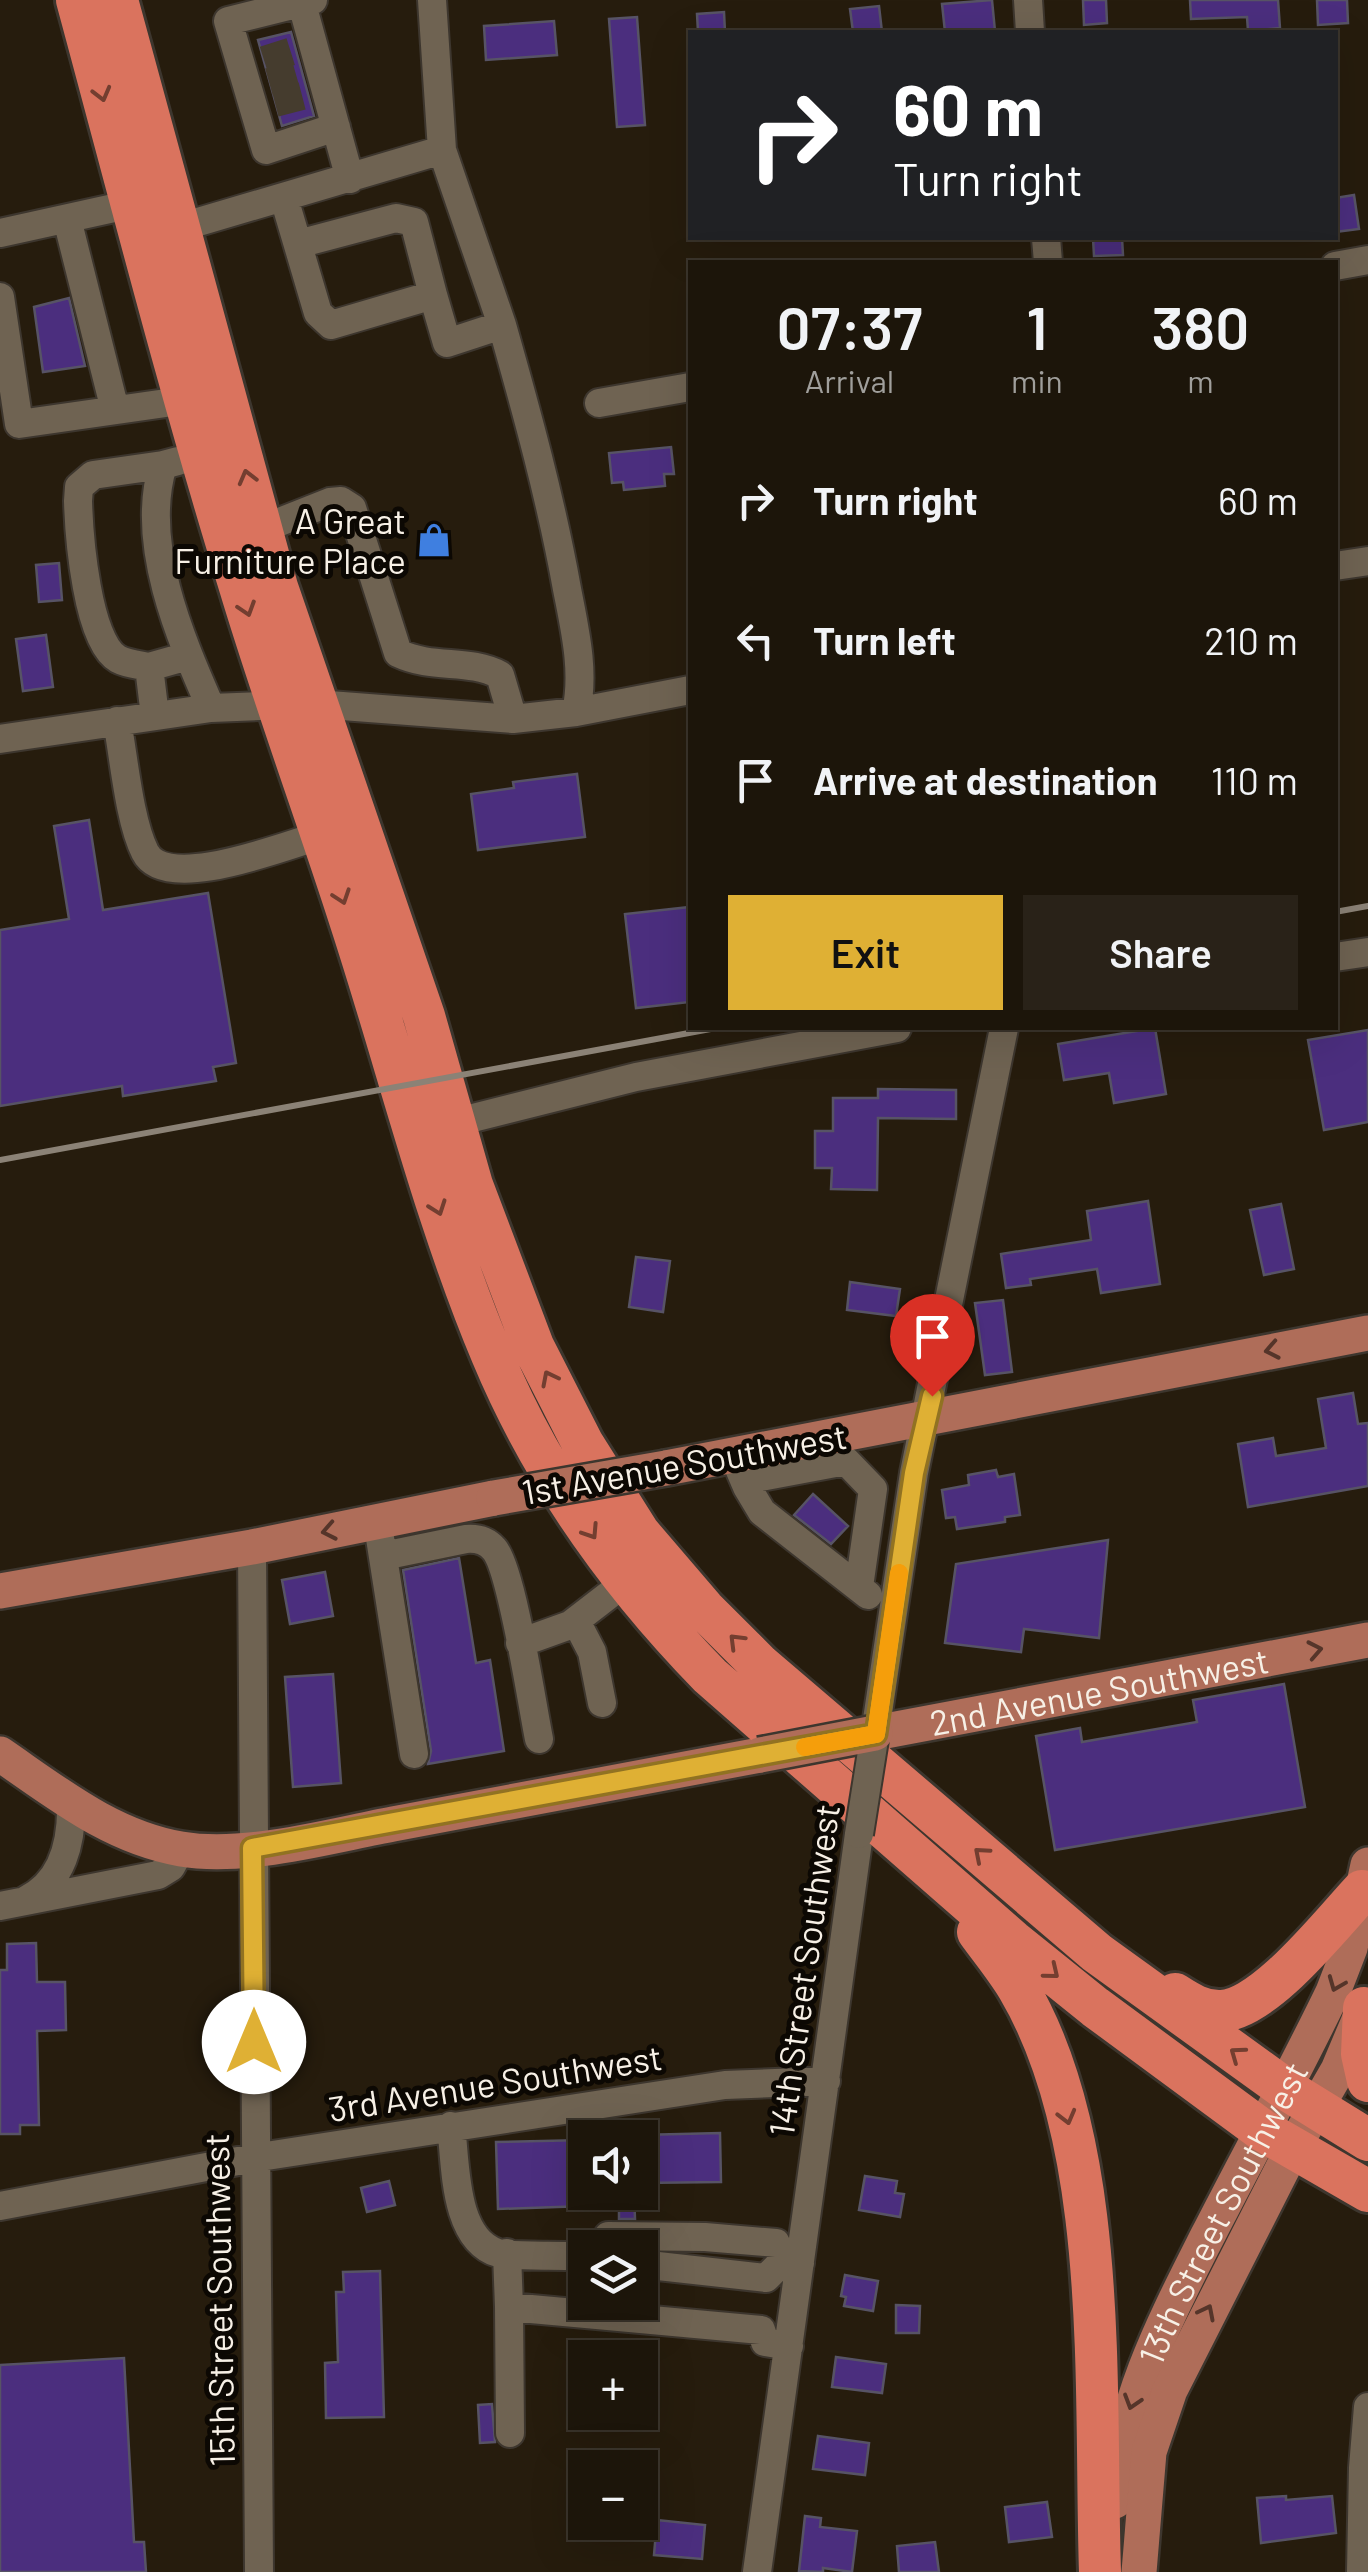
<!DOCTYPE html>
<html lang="en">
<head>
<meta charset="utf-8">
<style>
	body { margin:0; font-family:Barlow,sans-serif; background:#292218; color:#f1f3f6; height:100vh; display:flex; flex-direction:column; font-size:38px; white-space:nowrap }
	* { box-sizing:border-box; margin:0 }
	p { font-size:32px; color:#a09f9c }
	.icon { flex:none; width:55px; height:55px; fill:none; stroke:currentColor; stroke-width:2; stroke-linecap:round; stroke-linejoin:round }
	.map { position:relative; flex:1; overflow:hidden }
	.drawer { position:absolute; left:688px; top:260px; width:650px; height:770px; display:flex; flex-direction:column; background:#1c150a; border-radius:0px; box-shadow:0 10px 40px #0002,0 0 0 2px #3a342b }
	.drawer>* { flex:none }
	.guide { position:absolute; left:688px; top:30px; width:650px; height:210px; border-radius:0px; box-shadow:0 10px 40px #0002,0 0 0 2px #3a342b; background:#202124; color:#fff; overflow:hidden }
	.buttons { position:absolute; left:568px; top:2120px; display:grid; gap:20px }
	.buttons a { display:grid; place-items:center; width:90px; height:90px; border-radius:0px; background:#1c150a; box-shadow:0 10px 40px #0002,0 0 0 2px #3a342b; font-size:50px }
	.pin { position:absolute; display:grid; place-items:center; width:85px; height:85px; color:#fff; margin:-102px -42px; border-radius:50% 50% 50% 0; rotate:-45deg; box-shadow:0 0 10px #0007 }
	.pin .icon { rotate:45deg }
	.me { position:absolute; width:110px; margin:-55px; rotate:0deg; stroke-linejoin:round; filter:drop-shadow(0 0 8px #0008) }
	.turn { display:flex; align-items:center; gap:35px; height:210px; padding:0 40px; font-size:45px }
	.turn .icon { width:130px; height:130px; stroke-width:2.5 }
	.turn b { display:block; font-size:70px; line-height:85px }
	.eta { display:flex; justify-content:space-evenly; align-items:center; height:170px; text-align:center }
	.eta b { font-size:60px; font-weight:600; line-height:70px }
	.primary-button { display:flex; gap:20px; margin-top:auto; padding:20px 40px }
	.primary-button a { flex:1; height:115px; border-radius:0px; background:#dfb034; color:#111; font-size:40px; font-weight:600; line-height:115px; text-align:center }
	.primary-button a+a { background:#292218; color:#f1f3f6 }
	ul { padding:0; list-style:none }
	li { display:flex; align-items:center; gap:30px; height:140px; padding:0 40px }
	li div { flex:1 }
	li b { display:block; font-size:38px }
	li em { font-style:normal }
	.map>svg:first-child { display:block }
	.building { fill:#4b2e7e; stroke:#575365; stroke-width:2.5 }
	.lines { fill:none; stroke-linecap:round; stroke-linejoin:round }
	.minor-tunnel { stroke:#453c2e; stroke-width:28; stroke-dasharray:28 14; stroke-linecap:butt }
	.minor-casing { stroke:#3d362e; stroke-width:32 }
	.major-casing { stroke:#3d362e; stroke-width:40 }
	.highway-casing { stroke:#3d362e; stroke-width:48 }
	.minor { stroke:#6f6352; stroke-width:28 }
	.major { stroke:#af6d59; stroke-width:35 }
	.highway { stroke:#da735e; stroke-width:42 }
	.rail { stroke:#8b8276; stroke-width:6 }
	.minor-bridge-casing { stroke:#3d362e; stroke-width:32; stroke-linecap:butt }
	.major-bridge-casing { stroke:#3d362e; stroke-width:40; stroke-linecap:butt }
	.minor-bridge { stroke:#6f6352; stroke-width:28 }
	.major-bridge { stroke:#af6d59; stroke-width:35 }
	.oneway { stroke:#733e30 }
	.oneway2 { stroke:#55352a }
	.route-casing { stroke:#917222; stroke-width:25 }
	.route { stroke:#dfb034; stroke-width:18 }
	.slow { stroke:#f59e0b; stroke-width:18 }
	.labels { text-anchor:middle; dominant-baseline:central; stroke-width:10; stroke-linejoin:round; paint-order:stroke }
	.poi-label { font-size:35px; fill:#f7f0e6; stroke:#0c0803; text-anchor:end }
	.street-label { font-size:35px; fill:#f7f0e6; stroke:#0c0803 }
</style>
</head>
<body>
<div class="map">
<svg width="1368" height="2572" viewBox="0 0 1368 2572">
	<rect width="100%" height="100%" fill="#261c0d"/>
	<path class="building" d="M992,0L995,31L945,32L942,4Z
		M1083,0H1106L1107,23L1084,25Z
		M1190,0H1278L1280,28L1248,31L1247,17L1191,19Z
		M1317,0H1347L1348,23L1318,25Z
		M879,6L882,32H853L850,9Z
		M724,12L725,32H698L697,14Z
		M637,17L645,125L617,127L609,19Z
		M554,21L557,55L486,60L484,26Z
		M291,32L314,116L282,126L258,40Z
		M1354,195L1359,229L1335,232V198Z
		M1093,238H1122L1123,255L1094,256Z
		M69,298L85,366L43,372L34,307Z
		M671,447L674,474H664L665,486L624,490L623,482L612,483L609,453Z
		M59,563L62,600L39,602L36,565Z
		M46,635L53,687L23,691L16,639Z
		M577,774L585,837L478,850L471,794L514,788L513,782Z
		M89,820L103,910L208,893L236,1063L213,1067L216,1081L123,1096L122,1086L0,1106V930L69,919L54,826Z
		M690,907V1002L636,1008L625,914Z
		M1155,1028L1166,1094L1114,1103L1109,1073L1064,1080L1058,1044Z
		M1368,1030V1122L1324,1130L1308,1040Z
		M878,1089L956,1090V1119L878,1118L877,1190L831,1189L832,1168H815V1131H833V1098H878Z
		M1148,1201L1160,1284L1101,1293L1097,1269L1030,1279L1031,1285L1006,1288L1001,1254L1091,1240L1087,1211Z
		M1281,1204L1294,1269L1264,1275L1250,1210Z
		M636,1257L670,1261L663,1312L629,1307Z
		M850,1282L900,1289L896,1316L847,1310Z
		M1003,1300L1012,1372L985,1375L975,1303Z
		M1353,1393L1358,1424L1368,1423V1486L1248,1507L1238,1444L1273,1438L1276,1456L1326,1448L1318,1399Z
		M996,1470L998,1477L1014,1474L1020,1515L1005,1517V1522L957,1529L955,1517L946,1518L942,1490L969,1485L968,1475Z
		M813,1494L848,1526L831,1544L794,1515Z
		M1108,1540L1099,1638L1024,1629L1021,1652L945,1643L956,1564Z
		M459,1558L476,1663L490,1660L504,1751L428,1764L431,1751L403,1570Z
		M325,1572L333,1616L290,1624L282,1580Z
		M333,1674L341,1783L293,1787L285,1677Z
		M1284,1684L1305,1807L1055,1850L1036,1736L1080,1728L1082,1742L1197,1722L1193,1700Z
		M36,1943L37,1982H65L66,2030L37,2031L39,2125H20V2134H0V1970H7V1944Z
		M720,2133L721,2182L640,2183V2135Z
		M585,2140V2206L498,2209L496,2142Z
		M865,2176L897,2181L895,2193L904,2194L900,2217L859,2210Z
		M389,2181L395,2205L367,2212L361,2188Z
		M619,2192H634L635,2219H619Z
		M380,2271L384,2417L326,2418L325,2363L338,2362L336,2292H344L343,2272Z
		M845,2275L878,2281L873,2311L844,2306L846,2297L841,2296Z
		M896,2305L920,2306L919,2333H896Z
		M836,2357L886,2364L882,2393L832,2387Z
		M124,2358L134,2542H144L146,2572H0V2365Z
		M492,2404L495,2442L480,2443L478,2405Z
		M818,2436L869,2443L865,2475L813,2469Z
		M1286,2496V2500L1332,2496L1336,2533L1261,2543L1257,2498Z
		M1047,2502L1052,2537L1009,2542L1005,2507Z
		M805,2516L821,2518L820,2527L857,2531L852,2572L823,2568V2572L799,2571Z
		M657,2520L705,2525L702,2559L654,2555Z
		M935,2542L939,2572H899L897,2546Z"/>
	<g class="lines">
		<path class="minor-tunnel" d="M264,60L302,48
			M269,82L308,71
			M275,103L314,93"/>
		<g class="minor-casing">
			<path id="minor" d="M313,0L228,21L266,150L336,127
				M432,0L442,150
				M1028,0L1030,32
				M302,4L350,179
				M284,198L318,313L331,325L433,295L414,222L396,218L298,244
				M67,219L115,410
				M178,228L442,150L502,325L447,343L433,295
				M0,233L132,204
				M1046,238L1048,262
				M1335,266L1368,260
				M0,297L19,424L187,400
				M502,325C527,413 551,500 567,589C575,630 585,672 576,712
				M599,403L690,387
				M178,461L163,465C139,543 180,637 211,708
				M262,529L330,502L341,501L352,508L398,653C434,670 468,658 500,675L513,719
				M1335,566L1368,561
				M149,667C140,665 127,664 118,659C87,642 79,535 78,501L79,487L93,475L163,465
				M155,716L149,667L188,656
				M117,721C124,758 129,820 145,852C166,894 286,845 322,835
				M0,739L211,708L316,704L513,719L576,712L690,690
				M1335,957L1368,952
				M453,1123L636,1077L897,1028
				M738,1466L747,1487L762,1512L868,1595
				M744,1480L846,1461L873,1489L859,1587
				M380,1538L414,1754
				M252,1547L259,2572
				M383,1556L466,1539C477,1538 487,1541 494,1549C512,1569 532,1705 539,1739
				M576,1621L592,1652L602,1703
				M520,1643L570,1625L627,1581
				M875,1733L914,1473L1004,1028
				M26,1900C63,1882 72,1841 71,1803
				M0,1906L158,1875L171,1867L181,1849
				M451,2126C456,2164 453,2239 498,2253C515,2258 562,2254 585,2257
				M0,2206L254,2158L725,2085L826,2081
				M607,2248L608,2236L705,2237L776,2243L783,2261
				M507,2253L509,2307L761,2330L765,2342L789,2346
				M640,2264L766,2278L783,2261L800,2263
				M509,2307L510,2433
				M757,2572L859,1834
				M1361,2572L1363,2468L1368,2407"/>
		</g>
		<g class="major-casing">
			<g id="major">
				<path d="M666,1468L1368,1333"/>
				<path d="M0,1591L252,1547L494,1498"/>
				<path id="s1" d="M875,1733L1368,1640"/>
				<path d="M0,1754C57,1793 111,1837 181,1849C245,1860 329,1836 393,1824C515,1801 638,1778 760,1755"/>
				<path id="s2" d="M1115,2501C1121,2404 1164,2322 1207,2237C1249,2155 1293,2075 1333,1992L1350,1948L1368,1865"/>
				<path d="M1139,2572L1149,2452L1170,2390L1293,2148L1338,2070L1360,2018"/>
			</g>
		</g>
		<g class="highway-casing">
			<path id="highway" d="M77,0C130,196 180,393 240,587C274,700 315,811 351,923C398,1067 433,1214 492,1355C542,1475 620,1584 710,1676L1013,1941L1095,2007L1262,2130L1368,2191
				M117,0L277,587L424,1016L472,1185L533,1346L583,1444L639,1533L704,1609L760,1665L1097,1953L1284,2088L1368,2140
				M978,1932C991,1950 1006,1968 1018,1988C1111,2145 1094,2393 1100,2572
				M1175,1994C1189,2003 1202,2011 1219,2011C1262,2013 1332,1923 1362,1891
				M1364,2008L1362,2054L1368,2081"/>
		</g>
		<use href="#minor" class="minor"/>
		<use href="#major" class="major"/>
		<use href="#highway" class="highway"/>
		<path class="rail" d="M1335,912L1368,906
			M0,1160L716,1028"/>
		<g class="minor-bridge-casing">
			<path id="minor-bridge" d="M859,1834L875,1733"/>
		</g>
		<g class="major-bridge-casing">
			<path id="major-bridge" d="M494,1498L666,1468
				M760,1755L875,1733"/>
		</g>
		<use href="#minor-bridge" class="minor-bridge"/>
		<use href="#major-bridge" class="major-bridge"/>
	</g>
	<defs><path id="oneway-chevron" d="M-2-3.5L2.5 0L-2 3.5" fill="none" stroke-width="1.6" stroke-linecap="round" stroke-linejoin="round" transform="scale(2.5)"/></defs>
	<g class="oneway">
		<use href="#oneway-chevron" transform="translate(102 94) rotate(75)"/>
		<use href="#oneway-chevron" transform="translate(247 477) rotate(-105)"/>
		<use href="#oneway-chevron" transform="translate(247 609) rotate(72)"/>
		<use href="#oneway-chevron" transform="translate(342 897) rotate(71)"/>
		<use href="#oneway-chevron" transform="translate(438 1208) rotate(70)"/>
		<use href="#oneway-chevron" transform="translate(549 1378) rotate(-117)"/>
		<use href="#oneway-chevron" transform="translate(591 1532) rotate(57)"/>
		<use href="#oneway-chevron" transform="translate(736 1641) rotate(-135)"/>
		<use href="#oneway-chevron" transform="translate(981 1854) rotate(-139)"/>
		<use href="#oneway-chevron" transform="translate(1052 1972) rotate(39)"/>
		<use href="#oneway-chevron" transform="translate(1237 2054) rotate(-144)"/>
		<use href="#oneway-chevron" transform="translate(1067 2117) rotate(75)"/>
	</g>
	<g class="oneway2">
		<use href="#oneway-chevron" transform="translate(1272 1350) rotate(169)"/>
		<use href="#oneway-chevron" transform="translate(329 1531) rotate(169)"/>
		<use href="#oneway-chevron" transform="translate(1315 1650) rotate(-11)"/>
		<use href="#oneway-chevron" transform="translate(1336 1984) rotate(112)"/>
		<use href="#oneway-chevron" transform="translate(1207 2312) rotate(-63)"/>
		<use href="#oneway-chevron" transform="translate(1132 2402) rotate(107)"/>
	</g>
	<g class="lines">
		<g class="route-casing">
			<path id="route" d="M254,2042L252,1848L876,1734L914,1473L932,1396"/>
		</g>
		<use href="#route" class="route"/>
		<path class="slow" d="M805,1747L876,1734L899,1573"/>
	</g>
	<defs>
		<g id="shop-bare" transform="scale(2.7)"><path d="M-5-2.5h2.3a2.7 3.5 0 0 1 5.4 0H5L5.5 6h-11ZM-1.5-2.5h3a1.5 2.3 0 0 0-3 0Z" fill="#3f7fe0" stroke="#0c0803" stroke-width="2.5" paint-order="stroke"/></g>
	</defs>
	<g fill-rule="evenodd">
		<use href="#shop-bare" x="434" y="540"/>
	</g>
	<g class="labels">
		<g class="poi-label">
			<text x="406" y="520">A Great<tspan x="406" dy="40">Furniture Place</tspan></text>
		</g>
		<g class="street-label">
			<text transform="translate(684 1463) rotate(-10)">1st Avenue Southwest</text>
			<text stroke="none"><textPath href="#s1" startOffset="228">2nd Avenue Southwest</textPath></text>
			<text transform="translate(803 1970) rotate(-82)">14th Street Southwest</text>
			<text transform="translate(495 2082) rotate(-9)">3rd Avenue Southwest</text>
			<text stroke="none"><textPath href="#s2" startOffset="310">13th Street Southwest</textPath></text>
			<text transform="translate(218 2300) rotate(-91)">15th Street Southwest</text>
		</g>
	</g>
</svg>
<div class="buttons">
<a><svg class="icon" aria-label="sound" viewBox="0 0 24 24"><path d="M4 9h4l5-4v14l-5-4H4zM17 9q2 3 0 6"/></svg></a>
<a><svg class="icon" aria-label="layers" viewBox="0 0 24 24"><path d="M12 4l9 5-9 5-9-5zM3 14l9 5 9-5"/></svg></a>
<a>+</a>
<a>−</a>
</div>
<div class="pin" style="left:932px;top:1396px;background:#d93025"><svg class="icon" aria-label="arrive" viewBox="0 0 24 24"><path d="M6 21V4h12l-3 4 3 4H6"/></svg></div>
<svg class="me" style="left:254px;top:2042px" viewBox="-20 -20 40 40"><circle r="19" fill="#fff"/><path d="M0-13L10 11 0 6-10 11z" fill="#dfb034"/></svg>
<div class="guide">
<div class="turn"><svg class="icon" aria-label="right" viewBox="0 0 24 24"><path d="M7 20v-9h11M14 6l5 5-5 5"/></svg><div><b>60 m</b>Turn right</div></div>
</div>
<section class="drawer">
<div class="eta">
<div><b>07:37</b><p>Arrival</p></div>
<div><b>1</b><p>min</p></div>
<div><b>380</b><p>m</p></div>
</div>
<ul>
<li><svg class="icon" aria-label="right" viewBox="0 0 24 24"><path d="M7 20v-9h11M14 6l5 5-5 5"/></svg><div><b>Turn right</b></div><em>60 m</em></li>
<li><svg class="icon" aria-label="left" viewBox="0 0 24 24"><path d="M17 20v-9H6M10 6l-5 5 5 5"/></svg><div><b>Turn left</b></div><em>210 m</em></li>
<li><svg class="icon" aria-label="arrive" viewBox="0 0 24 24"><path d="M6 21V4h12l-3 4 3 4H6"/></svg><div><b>Arrive at destination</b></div><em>110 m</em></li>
</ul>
<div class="primary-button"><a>Exit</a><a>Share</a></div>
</section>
</div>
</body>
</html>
